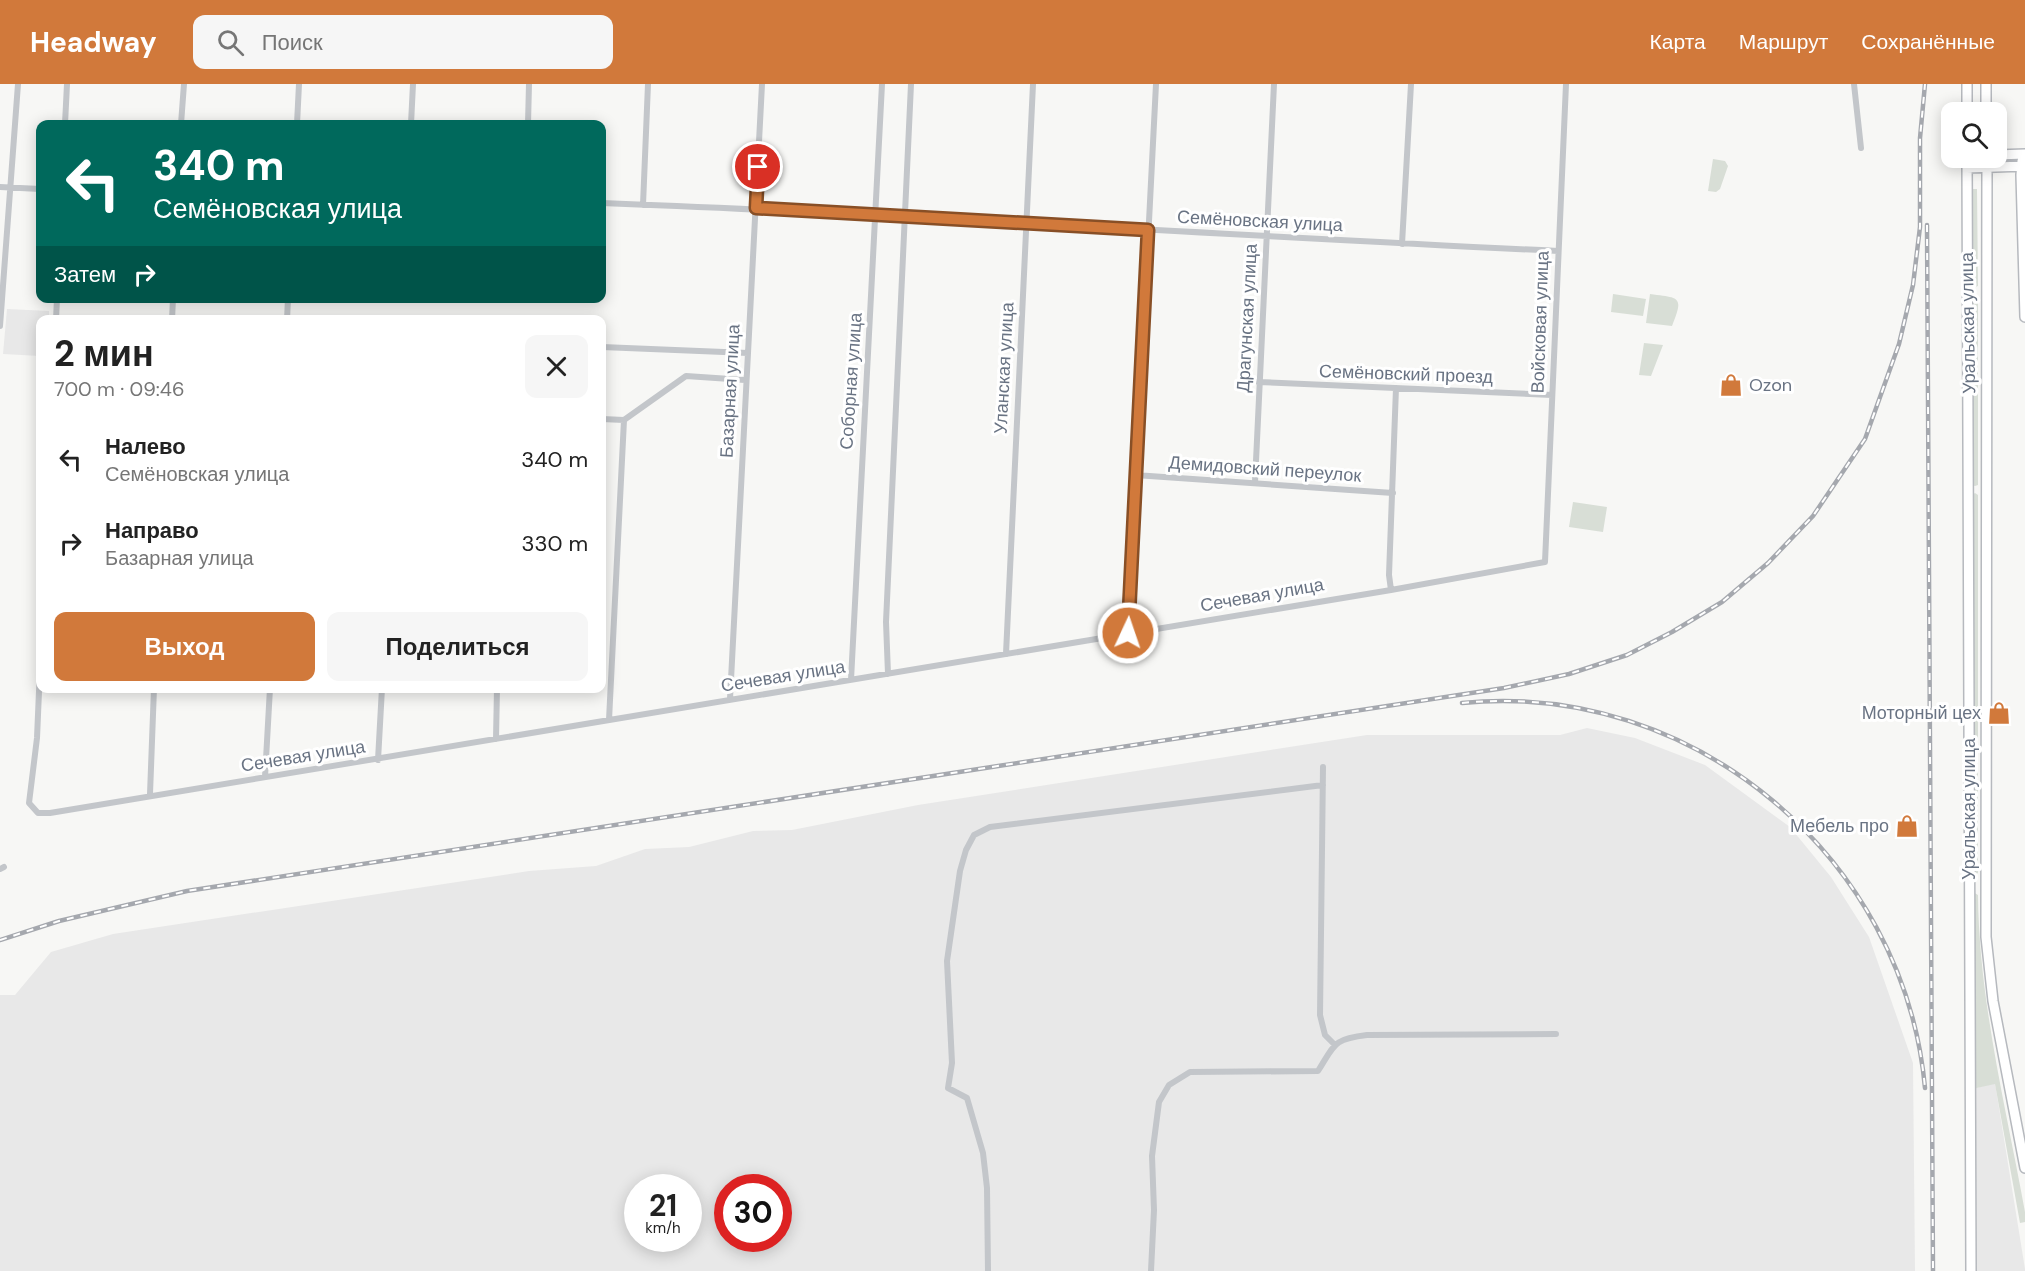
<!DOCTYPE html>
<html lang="ru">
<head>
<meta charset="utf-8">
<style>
	body { margin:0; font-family:"DM Sans",sans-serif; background:#f6f6f6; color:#222; height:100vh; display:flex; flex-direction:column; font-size:22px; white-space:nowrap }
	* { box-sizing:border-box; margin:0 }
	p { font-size:20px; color:#767676 }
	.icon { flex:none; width:33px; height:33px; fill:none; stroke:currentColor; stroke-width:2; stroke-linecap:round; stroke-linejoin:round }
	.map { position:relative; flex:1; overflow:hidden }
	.sheet { position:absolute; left:36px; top:231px; width:570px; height:378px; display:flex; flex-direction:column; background:#fff; border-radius:12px; box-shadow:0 3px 15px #0003 }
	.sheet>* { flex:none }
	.top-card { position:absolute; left:36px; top:36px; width:570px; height:183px; border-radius:12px; box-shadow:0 3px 15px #0003; background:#00695c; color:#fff; overflow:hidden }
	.fabs { position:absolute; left:1941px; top:18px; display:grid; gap:12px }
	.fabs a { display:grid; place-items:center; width:66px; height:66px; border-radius:12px; background:#fff; box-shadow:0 3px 15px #0003; font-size:30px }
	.speed { position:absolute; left:624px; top:1090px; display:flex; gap:12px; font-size:30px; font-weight:700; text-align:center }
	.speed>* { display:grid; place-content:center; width:78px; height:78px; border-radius:50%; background:#fff; box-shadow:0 3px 15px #0003; line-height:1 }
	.speed small { font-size:15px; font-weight:400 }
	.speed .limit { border:9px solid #d22; background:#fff; color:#111 }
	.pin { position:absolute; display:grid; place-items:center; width:51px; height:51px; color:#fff; margin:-26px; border:3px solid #fff; border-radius:50%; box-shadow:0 2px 6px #0007 }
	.me { position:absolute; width:66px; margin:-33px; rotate:3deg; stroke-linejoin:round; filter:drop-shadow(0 0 4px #0008) }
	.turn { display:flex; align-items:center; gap:21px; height:126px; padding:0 18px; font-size:27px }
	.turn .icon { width:78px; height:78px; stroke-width:2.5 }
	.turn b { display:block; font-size:42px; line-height:51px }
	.then { display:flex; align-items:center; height:57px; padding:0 18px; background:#0003; gap:12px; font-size:22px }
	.round { display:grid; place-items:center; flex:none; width:63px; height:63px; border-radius:12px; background:#f6f6f6 }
	.headline { display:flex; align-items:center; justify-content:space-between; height:102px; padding:0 18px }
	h1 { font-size:36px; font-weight:700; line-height:45px }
	.action { display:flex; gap:12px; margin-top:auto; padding:12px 18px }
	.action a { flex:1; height:69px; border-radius:12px; background:#d1793b; color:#fff; font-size:24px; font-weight:700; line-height:69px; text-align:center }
	.action a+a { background:#f6f6f6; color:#222 }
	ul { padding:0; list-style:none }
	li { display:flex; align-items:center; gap:18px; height:84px; padding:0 18px }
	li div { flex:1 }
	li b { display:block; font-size:22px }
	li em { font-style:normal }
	header { display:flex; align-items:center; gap:36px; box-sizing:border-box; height:84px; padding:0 30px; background:#d1793b; color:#fff }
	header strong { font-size:28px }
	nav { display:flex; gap:33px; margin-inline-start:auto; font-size:21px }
	.search { width:420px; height:54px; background:#f6f6f6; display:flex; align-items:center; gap:15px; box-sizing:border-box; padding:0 21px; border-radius:12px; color:#767676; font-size:22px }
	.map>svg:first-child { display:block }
	.built { fill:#e8e8e8; fill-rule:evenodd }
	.green { fill:#d8ded6 }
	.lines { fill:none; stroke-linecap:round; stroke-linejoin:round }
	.secondary-casing { stroke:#b6b9be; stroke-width:12 }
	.street { stroke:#c3c6ca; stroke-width:6 }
	.secondary { stroke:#fff; stroke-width:9 }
	.rail-casing { stroke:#a5a8ae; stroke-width:4.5 }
	.rail { stroke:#fff; stroke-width:2; stroke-dasharray:7; stroke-linecap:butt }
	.route-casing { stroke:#884f26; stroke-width:15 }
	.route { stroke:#d1793b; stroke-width:10 }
	.labels { text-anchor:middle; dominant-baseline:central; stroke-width:6; stroke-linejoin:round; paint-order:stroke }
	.street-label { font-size:18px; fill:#697383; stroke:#fff }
	.poi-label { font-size:18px; fill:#697383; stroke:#fff; text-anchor:end }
</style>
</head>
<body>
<header>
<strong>Headway</strong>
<div class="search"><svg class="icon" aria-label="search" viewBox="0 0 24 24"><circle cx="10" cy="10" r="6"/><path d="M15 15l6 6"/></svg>Поиск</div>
<nav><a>Карта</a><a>Маршрут</a><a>Сохранённые</a></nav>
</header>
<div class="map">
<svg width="2025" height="1187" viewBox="0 0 2025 1187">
	<rect width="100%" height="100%" fill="#f7f7f5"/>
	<path class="built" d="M7,225L49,227V235L40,236V272L3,270Z
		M1587,644L1635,654L1705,681L1790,743L1831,793L1869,853L1913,979L1915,1187H0V911H15L51,868L113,850L529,787L596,782L645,765L689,763L753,747L792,746L918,721L1367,651H1560ZM638,1104H688V1155H638ZM728,1104H778V1155H728Z
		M1995,999L2025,1185V1187H1975L1972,1005Z"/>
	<path class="green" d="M1713,75L1725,77L1728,82L1720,105L1716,108L1708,107Z
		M1972,105H1977L1978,202L1975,203L1973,202Z
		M1613,210L1646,215L1643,232L1611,228Z
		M1650,210C1680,214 1684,212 1672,242L1646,239Z
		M1975,213L1978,215V401L1975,402L1972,401V215Z
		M1644,259L1663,261L1651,292L1639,291Z
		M1975,409L1978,411V655L1975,657L1972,411Z
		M1573,418L1607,423L1603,448L1569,443Z
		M1972,681H1978V789L1974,791Z
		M1973,808L1978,811C1979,918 2006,1023 2025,1128V1138L2020,1139L1995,1000L1972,1005Z"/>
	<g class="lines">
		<g class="secondary-casing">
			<path id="secondary" d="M1986,0V28
				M1967,28V0
				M1996,71L2025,70
				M2025,72L2022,77L2021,91L2025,233
				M1967,74L1971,1187
				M1987,74L1986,853L1993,917L2025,1084
				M1967,84L2025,82"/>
		</g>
		<path class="street" d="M1854,0L1861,64
			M65,40L67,0
			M181,40L184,0
			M297,40L299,0
			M411,40L413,0
			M528,40L529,0
			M0,103L40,105
			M602,119C921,131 1239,152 1558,167
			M643,121L648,0
			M1402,160L1411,0
			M56,236L57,214
			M172,236L173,214
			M287,236L288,214
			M0,242L18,0
			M602,263L748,269
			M1258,298L1552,311
			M602,335L624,336L686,292L745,296
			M1135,391L1393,409
			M1255,398L1274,0
			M1391,506L1389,491L1396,304
			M1128,549L1156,0
			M1006,570L1033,0
			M40,584L37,654L29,719L38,729H50L1391,506L1545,478L1566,0
			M888,590L886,538L911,0
			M851,596L882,0
			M730,615L762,0
			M609,636L624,336
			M496,655L497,604
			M378,676L382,604
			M1323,683L1320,931L1325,951L1335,961
			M265,693L270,604
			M150,710L154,604
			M0,785L4,783
			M988,1187L987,1104L983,1069L967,1014L948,1004L952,979L947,877L960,787L966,766L974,751L990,743L1323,701
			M1151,1187L1154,1126L1152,1072L1159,1018L1169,1001L1190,988L1318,987C1335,960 1333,955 1367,951L1556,950"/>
		<use href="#secondary" class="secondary"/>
		<g class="rail-casing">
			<path id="rail" d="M1927,141L1933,1187
				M1462,619C1693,596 1904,773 1925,1004
				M0,856L59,837L187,807L1504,604L1569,590L1627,571L1672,548L1722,518L1768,479L1813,432L1865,355L1899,260L1913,201L1920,143V54L1925,0"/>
		</g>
		<use href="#rail" class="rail"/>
	</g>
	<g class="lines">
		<g class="route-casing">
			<path id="route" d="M758,83L756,124L1148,146L1128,549"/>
		</g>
		<use href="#route" class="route"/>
	</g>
	<defs>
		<g id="shop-bare" transform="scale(1.8)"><path d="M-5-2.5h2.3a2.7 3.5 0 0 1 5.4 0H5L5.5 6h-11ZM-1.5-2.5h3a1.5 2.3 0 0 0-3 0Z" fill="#d1793b" stroke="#fff" stroke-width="2.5" paint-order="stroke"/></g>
	</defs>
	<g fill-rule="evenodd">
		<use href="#shop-bare" x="1731" y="301"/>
		<use href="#shop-bare" x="1999" y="629"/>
		<use href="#shop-bare" x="1907" y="742"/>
	</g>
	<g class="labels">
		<g class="street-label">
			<text transform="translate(1260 137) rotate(3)">Семёновская улица</text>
			<text transform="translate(1247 234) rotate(-87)">Драгунская улица</text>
			<text transform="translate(1540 238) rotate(-88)">Войсковая улица</text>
			<text transform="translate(1968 239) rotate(-91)">Уральская улица</text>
			<text transform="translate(1004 284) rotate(-87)">Уланская улица</text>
			<text transform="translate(1406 290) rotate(2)">Семёновский проезд</text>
			<text transform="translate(851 297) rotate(-86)">Соборная улица</text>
			<text transform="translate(730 307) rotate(-87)">Базарная улица</text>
			<text transform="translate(1265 385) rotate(4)">Демидовский переулок</text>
			<text transform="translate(1262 511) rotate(-10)">Сечевая улица</text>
			<text transform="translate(783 592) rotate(-9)">Сечевая улица</text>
			<text transform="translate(303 672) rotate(-9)">Сечевая улица</text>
			<text transform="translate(1969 725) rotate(-90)">Уральская улица</text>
		</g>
		<g class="poi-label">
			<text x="1749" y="301" text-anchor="start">Ozon</text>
			<text x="1981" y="629">Моторный цех</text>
			<text x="1889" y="742">Мебель про</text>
		</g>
	</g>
</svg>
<div class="fabs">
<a><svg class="icon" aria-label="search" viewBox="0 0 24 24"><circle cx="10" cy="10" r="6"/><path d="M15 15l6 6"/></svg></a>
</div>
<div class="speed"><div>21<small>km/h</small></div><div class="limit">30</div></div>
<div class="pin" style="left:758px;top:83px;background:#d93025"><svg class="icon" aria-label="arrive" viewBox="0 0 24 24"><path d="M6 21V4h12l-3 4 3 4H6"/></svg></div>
<svg class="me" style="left:1128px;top:549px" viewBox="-20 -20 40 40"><circle r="17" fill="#d1793b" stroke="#fff" stroke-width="3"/><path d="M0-11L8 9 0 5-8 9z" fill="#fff"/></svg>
<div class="top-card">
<div class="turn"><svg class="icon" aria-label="left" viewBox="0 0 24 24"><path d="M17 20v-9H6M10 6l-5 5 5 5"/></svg><div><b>340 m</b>Семёновская улица</div></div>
<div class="then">Затем<svg class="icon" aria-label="right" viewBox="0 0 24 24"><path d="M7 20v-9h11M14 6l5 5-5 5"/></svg></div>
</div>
<section class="sheet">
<div class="headline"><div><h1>2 мин</h1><p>700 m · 09:46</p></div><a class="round"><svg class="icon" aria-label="close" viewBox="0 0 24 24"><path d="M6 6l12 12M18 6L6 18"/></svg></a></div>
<ul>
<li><svg class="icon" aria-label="left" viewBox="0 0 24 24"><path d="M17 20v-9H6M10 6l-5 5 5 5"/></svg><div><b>Налево</b><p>Семёновская улица</p></div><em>340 m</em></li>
<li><svg class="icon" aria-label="right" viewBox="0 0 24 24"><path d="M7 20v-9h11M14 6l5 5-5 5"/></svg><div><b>Направо</b><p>Базарная улица</p></div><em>330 m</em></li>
</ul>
<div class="action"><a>Выход</a><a>Поделиться</a></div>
</section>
</div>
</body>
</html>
